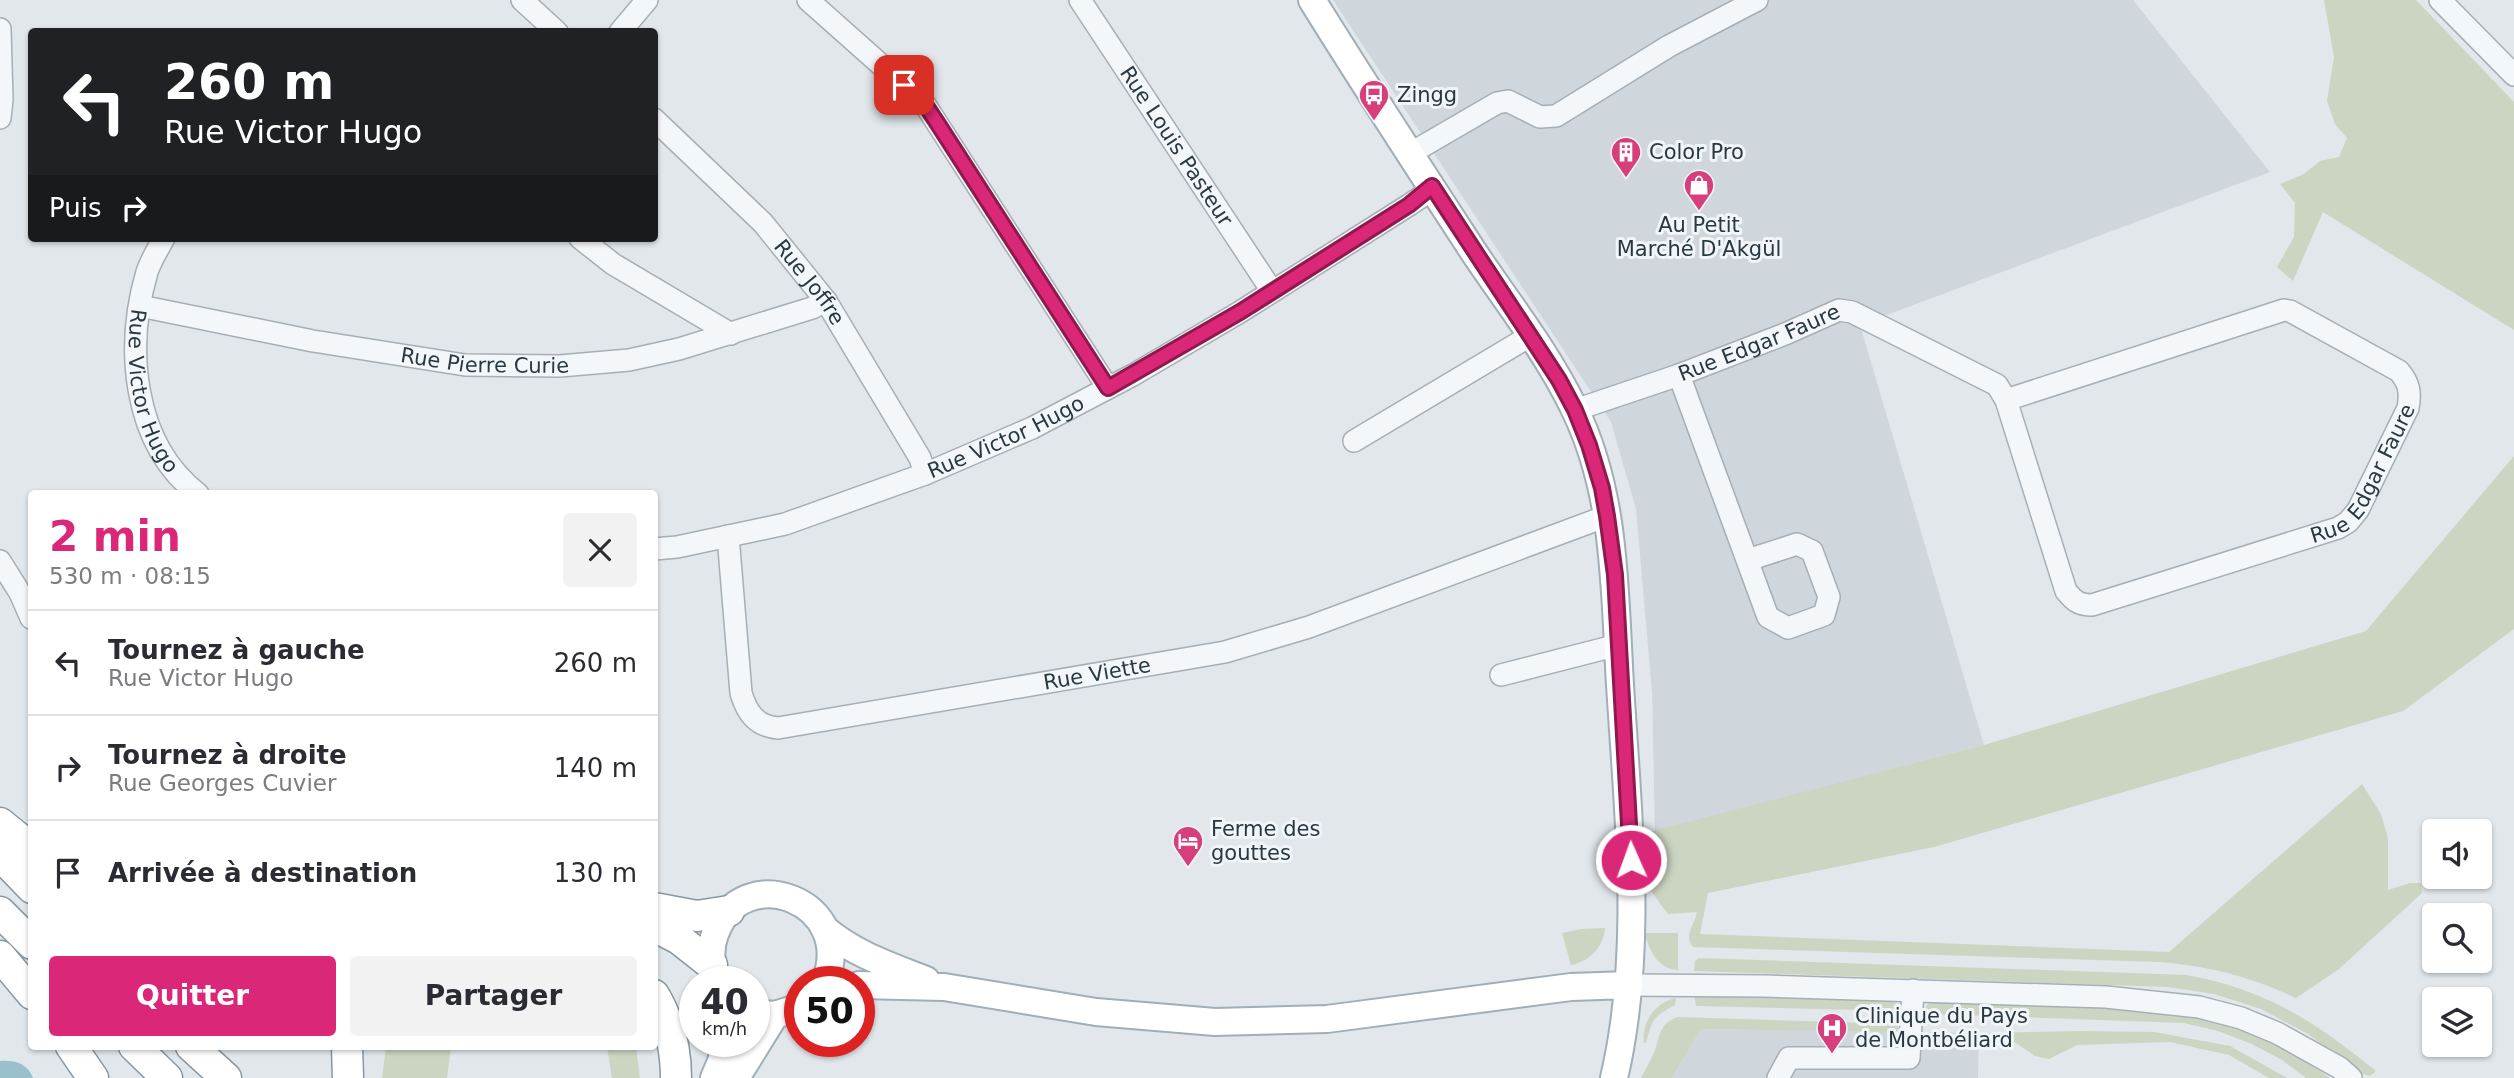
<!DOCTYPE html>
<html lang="fr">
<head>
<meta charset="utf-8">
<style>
	body { margin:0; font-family:"DejaVu Sans",sans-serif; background:#f2f2f3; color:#2b2b33; height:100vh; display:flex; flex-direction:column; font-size:26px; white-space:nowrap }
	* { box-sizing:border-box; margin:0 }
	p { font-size:23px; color:#7c7c81 }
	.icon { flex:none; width:38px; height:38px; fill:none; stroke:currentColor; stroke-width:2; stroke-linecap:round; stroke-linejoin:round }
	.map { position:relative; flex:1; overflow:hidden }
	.details { position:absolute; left:28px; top:490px; width:630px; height:560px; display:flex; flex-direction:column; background:#fff; border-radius:7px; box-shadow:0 2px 5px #0004 }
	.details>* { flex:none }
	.top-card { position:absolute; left:28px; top:28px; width:630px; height:214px; border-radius:7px; box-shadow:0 2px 5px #0004; background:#202124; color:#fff; overflow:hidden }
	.fabs { position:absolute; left:2422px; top:819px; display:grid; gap:14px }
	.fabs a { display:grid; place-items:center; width:70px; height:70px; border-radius:7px; background:#fff; box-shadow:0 2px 5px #0004; font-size:35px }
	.speed { position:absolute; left:679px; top:966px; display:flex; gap:14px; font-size:35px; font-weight:700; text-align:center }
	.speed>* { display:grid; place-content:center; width:91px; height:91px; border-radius:50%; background:#fff; box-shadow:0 2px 5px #0004; line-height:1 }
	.speed small { font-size:18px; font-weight:400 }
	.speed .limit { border:10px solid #d22; background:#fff; color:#111 }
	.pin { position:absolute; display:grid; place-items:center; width:60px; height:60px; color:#fff; margin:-30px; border-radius:14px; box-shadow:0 4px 10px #0006 }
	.me { position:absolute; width:77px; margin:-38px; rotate:358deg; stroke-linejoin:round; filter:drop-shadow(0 0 5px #0008) }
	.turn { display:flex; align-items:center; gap:24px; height:147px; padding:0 21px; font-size:32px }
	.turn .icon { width:91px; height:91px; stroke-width:2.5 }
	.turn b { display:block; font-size:49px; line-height:60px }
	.then { display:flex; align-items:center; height:66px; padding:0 21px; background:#0003; gap:14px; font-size:26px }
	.round { display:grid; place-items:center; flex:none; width:74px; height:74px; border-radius:7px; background:#f2f2f3 }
	.summary { display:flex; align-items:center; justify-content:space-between; height:119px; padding:0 21px }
	h1 { font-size:42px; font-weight:700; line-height:52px; color:#db2777 }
	.primary-button { display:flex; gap:14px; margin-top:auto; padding:14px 21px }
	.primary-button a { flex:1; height:80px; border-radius:7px; background:#db2777; color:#fff; font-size:28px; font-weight:700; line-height:80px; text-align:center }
	.primary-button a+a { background:#f2f2f3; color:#2b2b33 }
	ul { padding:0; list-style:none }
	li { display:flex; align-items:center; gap:21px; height:105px; padding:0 21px; border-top:2px solid #e1e1e2 }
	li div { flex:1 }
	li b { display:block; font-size:26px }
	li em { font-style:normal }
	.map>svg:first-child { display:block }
	.built { fill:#cfd7dd }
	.green { fill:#cbd5c2 }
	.water { fill:#9abfcd }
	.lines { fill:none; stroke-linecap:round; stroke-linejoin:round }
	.minor-casing { stroke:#a6afb5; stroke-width:24 }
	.major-casing { stroke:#a0afb7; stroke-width:30 }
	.highway-casing { stroke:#8898a2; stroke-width:33 }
	.minor { stroke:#f4f7f9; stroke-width:21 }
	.major { stroke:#fff; stroke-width:26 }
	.highway { stroke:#fff; stroke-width:30 }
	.route-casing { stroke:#8e194d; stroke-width:18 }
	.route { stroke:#db2777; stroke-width:12 }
	.labels { text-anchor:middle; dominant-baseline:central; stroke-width:6; stroke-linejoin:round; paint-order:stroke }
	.poi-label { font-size:21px; fill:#283943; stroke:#f1f5f8; text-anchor:start }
	.street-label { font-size:21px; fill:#283943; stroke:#f1f5f8 }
</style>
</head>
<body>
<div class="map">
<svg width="2514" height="1078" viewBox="0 0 2514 1078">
	<rect width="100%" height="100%" fill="#e1e7eb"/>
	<path class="built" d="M1333,0H2133L2270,172L1860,325L1984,745L1655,832L1652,692L1636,509L1611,422Z
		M1701,1029L1979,1033L1978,1078H1672Z"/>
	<path class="green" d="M2324,0H2416L2514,102V330L2323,212L2293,281L2277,267L2294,237L2295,203L2280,184L2304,174L2320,161L2339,157L2347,138L2335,124L2327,101L2334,57Z
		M2514,456V629L2403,711L1934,847L1708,893L1700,934L2169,952L2362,784L2381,814L2388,838V890L2410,883H2421L2422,893L2339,969L2296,998C2252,977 2209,966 2160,962L1693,947C1683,934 1695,925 1697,912L1668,914L1648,887L1649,832L1984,745L2366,631Z
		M1605,928C1603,948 1590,961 1571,965L1562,933L1581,929Z
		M1645,933H1678V970C1658,969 1649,951 1645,933Z
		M1699,958L2187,975C2267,990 2314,1021 2376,1071L2370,1076L2359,1073L2308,1034L2261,1009L2214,994L2168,987L1694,971L1695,961Z
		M1694,994L1891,999L1900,1007V1011L1701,1006H1696Z
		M1676,998L1675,1005C1654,1016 1652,1019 1646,1043H1644C1641,1023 1655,1002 1676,998Z
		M1931,1001L2163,1008L2220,1018L2287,1047L2330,1078H2306L2282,1060L2252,1044L2218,1031L2184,1023L1933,1014L1926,1010V1006Z
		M1678,1017L1898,1024V1032L1701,1029L1672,1078H1641C1646,1068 1653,1057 1656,1047C1660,1033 1662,1022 1678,1017Z
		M2079,1031L2154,1032L2230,1046L2287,1078H2269L2229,1055L2170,1042L2077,1045L2049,1059L2035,1056L2016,1043L1979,1033Z
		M386,1047H451L447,1078H382Z
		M607,1047H636L640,1078H612Z"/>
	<path class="water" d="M0,1061C15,1060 27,1063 33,1078H0Z"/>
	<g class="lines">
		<g class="minor-casing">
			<g id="minor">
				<path d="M522,0L557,32"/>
				<path d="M808,0L924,103L1108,388"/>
				<path id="s1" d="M1080,0L1268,285L1269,293"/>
				<path d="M2440,0L2514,75"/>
				<path d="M0,29L2,100L0,118"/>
				<path d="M620,32L647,0"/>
				<path id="s2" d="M654,119L763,223L826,301L920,458L925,474"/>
				<path d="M1411,153L1497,103L1508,101L1540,117L1556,116L1669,46L1757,0"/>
				<path id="s3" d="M164,238C158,249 151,260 147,272C125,347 132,443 198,494"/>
				<path d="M580,238L613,264L731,334"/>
				<path id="s4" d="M140,306L313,341L465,365L560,366L629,360L679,349L812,308L826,301"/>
				<path d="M1679,375L1768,617L1788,628L1824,615L1829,597L1812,551L1797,544L1748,560"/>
				<path id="s5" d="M1575,410L1679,375L1785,334L1839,310L1852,312L1997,385L2006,400L2066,591C2074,601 2079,605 2092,605L2338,528L2348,522L2358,510L2408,408C2411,392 2409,383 2399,371L2290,311L2284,310L2006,400"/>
				<path d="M1354,441L1530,336"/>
				<path id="s6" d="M728,536L741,693C747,713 756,726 778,728L1225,652L1309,627L1607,516"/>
				<path id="s7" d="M654,549L677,547L785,524L925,474L1032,428L1133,375L1240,312L1409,205L1421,197L1431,186"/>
				<path d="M0,561L20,593L31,618"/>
				<path d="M1501,675L1618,645"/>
				<path d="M1629,985L1763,986L2106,997L2199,1007L2241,1018L2277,1033L2340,1068L2351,1078"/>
				<path d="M1778,1078L1789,1058H1909L1913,990"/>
			</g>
		</g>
		<g class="major-casing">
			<path id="major" d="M1312,0C1364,84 1419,168 1473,251C1507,302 1547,352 1574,408C1619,499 1614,602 1621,700C1629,826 1643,954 1614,1078
				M826,930C856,955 891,966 926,980
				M718,982C711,967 709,950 715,934C742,858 857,901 825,982
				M859,985L944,987L1096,1012L1215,1022L1327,1019L1571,987L1629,985
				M754,1013L775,1015L800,1007
				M714,1078L722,1059L723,1041
				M736,1078L775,1015"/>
		</g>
		<g class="highway-casing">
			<path id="highway" d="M0,823L32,849
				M0,855L32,888
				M654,908L697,916L729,911
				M0,912L32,944
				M654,926L679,939L712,965
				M0,956L32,994
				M654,995C669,1020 676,1049 676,1078
				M71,1046L93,1078
				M134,1046L167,1078
				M191,1046L226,1078
				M347,1046L348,1078"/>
		</g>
		<use href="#minor" class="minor"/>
		<use href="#major" class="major"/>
		<use href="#highway" class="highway"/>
	</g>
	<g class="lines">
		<g class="route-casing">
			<path id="route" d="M904,85L924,103L936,121L1108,388L1240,312L1409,205L1432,186L1559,380L1575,410L1589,445L1602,488L1607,516L1615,575L1631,860"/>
		</g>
		<use href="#route" class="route"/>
	</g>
	<defs>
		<g id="bus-pin" transform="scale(1.575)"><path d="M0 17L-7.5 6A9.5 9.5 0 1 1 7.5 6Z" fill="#d63f7b" stroke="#f1f5f8"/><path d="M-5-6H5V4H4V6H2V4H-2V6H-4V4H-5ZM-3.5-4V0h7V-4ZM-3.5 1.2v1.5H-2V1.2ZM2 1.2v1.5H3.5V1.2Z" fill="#fff"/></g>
		<g id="building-pin" transform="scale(1.575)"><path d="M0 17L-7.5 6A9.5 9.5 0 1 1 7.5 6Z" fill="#d63f7b" stroke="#f1f5f8"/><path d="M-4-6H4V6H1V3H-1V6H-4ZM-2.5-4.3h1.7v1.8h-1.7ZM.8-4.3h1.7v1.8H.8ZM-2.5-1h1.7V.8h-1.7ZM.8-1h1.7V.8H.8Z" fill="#fff"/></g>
		<g id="shop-pin" transform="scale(1.575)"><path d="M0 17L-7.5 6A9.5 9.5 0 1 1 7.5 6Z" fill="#d63f7b" stroke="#f1f5f8"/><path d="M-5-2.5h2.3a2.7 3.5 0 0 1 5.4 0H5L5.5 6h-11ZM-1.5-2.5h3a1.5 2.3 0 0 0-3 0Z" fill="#fff"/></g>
		<g id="hotel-pin" transform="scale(1.575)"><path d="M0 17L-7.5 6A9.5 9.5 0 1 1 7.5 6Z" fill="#d63f7b" stroke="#f1f5f8"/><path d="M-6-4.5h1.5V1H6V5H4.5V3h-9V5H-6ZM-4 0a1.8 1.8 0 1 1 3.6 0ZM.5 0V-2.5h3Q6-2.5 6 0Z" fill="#fff"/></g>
		<g id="hospital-pin" transform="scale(1.575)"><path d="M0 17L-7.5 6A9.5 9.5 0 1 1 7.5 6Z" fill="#d63f7b" stroke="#f1f5f8"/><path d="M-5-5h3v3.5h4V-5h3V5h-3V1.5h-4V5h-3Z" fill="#fff"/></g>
	</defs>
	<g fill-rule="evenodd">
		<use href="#bus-pin" x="1374" y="95"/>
		<use href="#building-pin" x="1626" y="152"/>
		<use href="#shop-pin" x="1699" y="185"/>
		<use href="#hotel-pin" x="1188" y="841"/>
		<use href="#hospital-pin" x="1832" y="1028"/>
	</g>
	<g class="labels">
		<g class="poi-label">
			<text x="1397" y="95">Zingg</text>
			<text x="1649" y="152">Color Pro</text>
			<text x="1699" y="225" text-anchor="middle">Au Petit<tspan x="1699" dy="24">Marché D'Akgül</tspan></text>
			<text x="1211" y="829">Ferme des<tspan x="1211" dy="24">gouttes</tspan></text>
			<text x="1855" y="1016">Clinique du Pays<tspan x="1855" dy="24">de Montbéliard</tspan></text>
		</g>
		<g class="street-label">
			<text stroke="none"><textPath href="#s1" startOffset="175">Rue Louis Pasteur</textPath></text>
			<text stroke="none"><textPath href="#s2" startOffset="226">Rue Joffre</textPath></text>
			<text stroke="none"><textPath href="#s5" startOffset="196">Rue Edgar Faure</textPath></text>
			<text stroke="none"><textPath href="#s4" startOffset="350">Rue Pierre Curie</textPath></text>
			<text stroke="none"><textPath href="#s3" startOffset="161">Rue Victor Hugo</textPath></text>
			<text stroke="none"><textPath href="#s7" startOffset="371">Rue Victor Hugo</textPath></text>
			<text stroke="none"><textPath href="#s5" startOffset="1022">Rue Edgar Faure</textPath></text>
			<text stroke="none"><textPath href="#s6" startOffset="536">Rue Viette</textPath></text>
		</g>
	</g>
</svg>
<div class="fabs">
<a><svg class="icon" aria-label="sound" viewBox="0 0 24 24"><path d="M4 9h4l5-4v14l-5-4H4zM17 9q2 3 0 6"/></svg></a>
<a><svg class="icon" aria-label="search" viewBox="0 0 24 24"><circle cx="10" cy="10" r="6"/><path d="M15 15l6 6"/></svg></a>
<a><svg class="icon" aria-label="layers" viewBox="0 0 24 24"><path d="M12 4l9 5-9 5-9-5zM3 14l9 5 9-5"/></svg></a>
</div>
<div class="speed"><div>40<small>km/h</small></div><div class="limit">50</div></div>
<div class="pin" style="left:904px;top:85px;background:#d93025"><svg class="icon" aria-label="arrive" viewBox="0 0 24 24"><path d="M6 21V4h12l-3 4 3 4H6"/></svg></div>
<svg class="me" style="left:1631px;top:860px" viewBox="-20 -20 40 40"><circle r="17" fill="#db2777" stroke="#fff" stroke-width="3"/><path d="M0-11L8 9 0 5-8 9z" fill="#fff"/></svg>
<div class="top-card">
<div class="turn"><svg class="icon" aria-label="left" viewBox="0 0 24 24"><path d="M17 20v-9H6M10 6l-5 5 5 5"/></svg><div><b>260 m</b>Rue Victor Hugo</div></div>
<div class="then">Puis<svg class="icon" aria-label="right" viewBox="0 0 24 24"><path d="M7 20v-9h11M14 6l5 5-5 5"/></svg></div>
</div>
<section class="details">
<div class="summary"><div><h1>2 min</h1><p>530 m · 08:15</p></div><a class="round"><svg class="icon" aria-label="close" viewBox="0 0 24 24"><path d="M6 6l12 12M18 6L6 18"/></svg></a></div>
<ul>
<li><svg class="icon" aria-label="left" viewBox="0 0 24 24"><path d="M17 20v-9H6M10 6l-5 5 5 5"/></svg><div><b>Tournez à gauche</b><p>Rue Victor Hugo</p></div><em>260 m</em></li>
<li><svg class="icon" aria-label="right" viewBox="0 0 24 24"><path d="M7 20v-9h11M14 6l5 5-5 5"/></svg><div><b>Tournez à droite</b><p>Rue Georges Cuvier</p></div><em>140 m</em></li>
<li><svg class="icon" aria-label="arrive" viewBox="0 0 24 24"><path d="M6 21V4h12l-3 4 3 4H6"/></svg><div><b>Arrivée à destination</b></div><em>130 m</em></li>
</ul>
<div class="primary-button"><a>Quitter</a><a>Partager</a></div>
</section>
</div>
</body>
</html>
